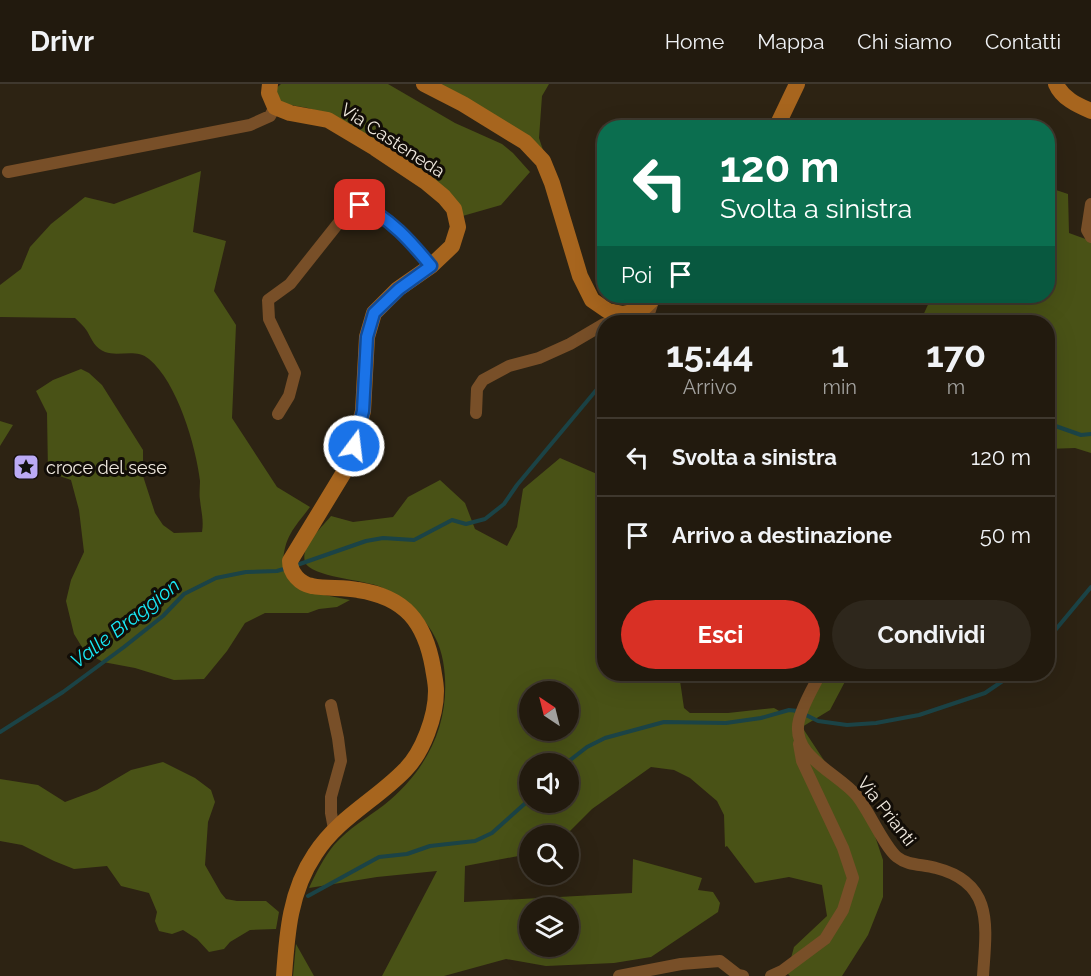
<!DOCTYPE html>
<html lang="it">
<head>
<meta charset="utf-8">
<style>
	body { margin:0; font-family:Raleway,sans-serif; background:#2e271c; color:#f1f3f6; height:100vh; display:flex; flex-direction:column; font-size:22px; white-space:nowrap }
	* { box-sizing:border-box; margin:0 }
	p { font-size:20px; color:#a2a19e }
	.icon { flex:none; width:33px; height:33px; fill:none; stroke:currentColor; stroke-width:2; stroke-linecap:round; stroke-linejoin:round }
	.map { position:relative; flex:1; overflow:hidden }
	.drawer { position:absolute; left:597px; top:231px; width:458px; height:366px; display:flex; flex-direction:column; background:#221a0e; border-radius:24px; box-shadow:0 6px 24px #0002,0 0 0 2px #3f382e }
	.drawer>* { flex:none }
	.guide { position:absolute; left:597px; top:36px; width:458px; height:183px; border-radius:24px; box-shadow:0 6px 24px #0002,0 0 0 2px #3f382e; background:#0b6e4f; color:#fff; overflow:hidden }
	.needle { width:39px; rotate:325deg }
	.controls { position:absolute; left:519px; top:597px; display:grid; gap:12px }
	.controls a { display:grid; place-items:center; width:60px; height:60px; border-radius:50%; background:#221a0e; box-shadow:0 6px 24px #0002,0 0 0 2px #3f382e; font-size:30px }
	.pin { position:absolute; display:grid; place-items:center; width:51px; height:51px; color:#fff; margin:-26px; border-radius:12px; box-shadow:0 3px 9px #0006 }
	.me { position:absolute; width:66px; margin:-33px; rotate:15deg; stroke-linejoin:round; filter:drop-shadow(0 0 4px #0008) }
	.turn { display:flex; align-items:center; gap:21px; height:126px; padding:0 24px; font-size:27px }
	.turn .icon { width:78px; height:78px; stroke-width:2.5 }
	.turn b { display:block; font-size:42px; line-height:51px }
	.then { display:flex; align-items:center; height:57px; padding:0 24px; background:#0003; gap:12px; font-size:22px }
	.eta { display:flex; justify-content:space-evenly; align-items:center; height:102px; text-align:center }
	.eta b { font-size:36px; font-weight:700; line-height:42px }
	.primary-button { display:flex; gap:12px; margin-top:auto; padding:12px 24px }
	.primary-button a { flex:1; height:69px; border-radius:36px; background:#d93025; color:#fff; font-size:24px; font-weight:700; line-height:69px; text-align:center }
	.primary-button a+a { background:#2e271c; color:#f1f3f6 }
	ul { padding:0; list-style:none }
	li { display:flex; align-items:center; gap:18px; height:78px; padding:0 24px; border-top:2px solid #3f382e }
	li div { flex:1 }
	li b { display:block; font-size:22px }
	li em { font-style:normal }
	header { display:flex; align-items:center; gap:36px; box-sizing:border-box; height:84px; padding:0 30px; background:#221a0e; border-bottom:2px solid #3f382e }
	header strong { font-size:28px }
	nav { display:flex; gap:33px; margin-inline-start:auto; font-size:21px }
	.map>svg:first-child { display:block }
	.green { fill:#495216; fill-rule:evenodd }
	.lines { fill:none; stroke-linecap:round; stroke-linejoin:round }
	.stream { stroke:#1b4346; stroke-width:4 }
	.street { stroke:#784f28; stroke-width:12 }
	.secondary { stroke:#a7651e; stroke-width:16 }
	.route-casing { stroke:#114b97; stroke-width:15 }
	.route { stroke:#1a73e8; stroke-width:10 }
	.labels { text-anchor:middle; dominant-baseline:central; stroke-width:6; stroke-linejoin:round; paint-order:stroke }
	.street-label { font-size:18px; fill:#efe8de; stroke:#120d07 }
	.poi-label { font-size:18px; fill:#efe8de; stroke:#120d07; text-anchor:start }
	.water-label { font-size:20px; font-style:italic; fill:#19e9f6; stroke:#120d07 }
</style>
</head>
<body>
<header>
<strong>Drivr</strong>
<nav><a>Home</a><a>Mappa</a><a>Chi siamo</a><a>Contatti</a></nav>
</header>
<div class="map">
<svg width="1091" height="892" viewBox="0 0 1091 892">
	<rect width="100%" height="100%" fill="#2d2313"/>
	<path class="green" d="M281,0H388L455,39L502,60L513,69L530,88L501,121L459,133L326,30L308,24L279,19L273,7Z
		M430,0H549L542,12L539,54L546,75Z
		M201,87L193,148L226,157L214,207L236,241L232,334L277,403L310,423C294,444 284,453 283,480L309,508L350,516L337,523L319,525L308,529H265L245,539L227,567L204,595L174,596L135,584L103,578L85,568L74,550L66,517L71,496L84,468L79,426L71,396L48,388L47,329L36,307L53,296L81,285L89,289L102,301L143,366V392L155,429L163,441L174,449L202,448C204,436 201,427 200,416C199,410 200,403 200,397C196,362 177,298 149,275C136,264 119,273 105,268C95,264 92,256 87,247C84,242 79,238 75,234L0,233V201L21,185L30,163L51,140L85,113L114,120Z
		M1047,103L1068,110L1069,149L1091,157V369L1075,364L1047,365V238H920L932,212H1047Z
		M0,337L13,341L0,362Z
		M560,374L604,393V590H679L684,624L690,629H728L774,624L781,628L789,625L799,626L811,596V590H849L830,626L802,643L829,684L866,725L883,776V813L868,851L842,892H790L787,889L794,863L827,832L822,801L789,793L755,799L727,762L725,763L724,731L717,717L690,694L674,686L651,683L592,725L566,751L530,752L529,770L465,782L464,818L632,809L633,775L702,794L698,806L713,808L720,819L718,828L651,873L614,879L546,882L506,875L444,892H382L437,787L377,793L309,804C316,789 324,773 334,761C349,744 367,734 384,721C429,685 453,635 443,577C438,544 410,517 381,503C366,496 310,493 305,478C300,463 322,443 331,432L353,438L393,433L408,413L440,396L465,419L475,445L507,462L517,443L523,405ZM530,608H568V646H530ZM530,680H568V718H530ZM530,824H568V862H530Z
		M163,678L195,694L211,706L215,718L208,738L205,781L221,809L226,815L237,817H266L279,828L276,845L250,846L230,858L224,865L209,868L197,855L183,846L172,850L159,847L155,837L157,828L149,809L121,802L107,782L74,785L54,777L22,761L0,757V695L38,701L65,718L97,706L131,686Z
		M296,860L314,892H293Z"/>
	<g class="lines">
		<path class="stream" d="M1047,339L1081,351L1091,350
			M294,482L366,457L383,454L414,456L452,436L466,440L485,435L504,420L517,401L598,304L604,307
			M1047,556L1091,503
			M0,648L63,608L124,563L163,532L184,510L216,494L246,488L277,487L287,484
			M565,680L587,663L605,654L664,638L726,639L761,634L789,626L798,627L818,637L847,641L876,639L919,631L985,609L1013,590
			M308,812L379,773L407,770L430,762L475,757L492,749L530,715"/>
		<path class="street" d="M8,88L250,41L270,32L275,23
			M1091,120L1087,146L1091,153
			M646,238L654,214
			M476,329L477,305L483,296L509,282L539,274L570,260L604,240
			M278,330L289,312L295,289L269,235L268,216L290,200L352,122C380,119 414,162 431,182
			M820,590C813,604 803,620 799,636C790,672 838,689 857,712C869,727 884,762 897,773C908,782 923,780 936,784C995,799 986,844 983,892
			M331,621L338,654L341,677L331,713V729L334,745
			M619,892L681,880L720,877L738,891L743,892
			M771,892L782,887L825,855L843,826L853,794L843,764L802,677L799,660"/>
		<path class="secondary" d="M270,0L269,9L275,23L290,29L328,36L375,64L426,98L444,113L454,125L458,143L452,162L431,182L398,205L374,229L367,253L363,327L349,380L290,477C290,489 300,500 312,502C327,505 343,503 358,506C405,513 425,538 433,584C434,591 436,599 436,607C436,632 423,668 405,686C376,716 338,734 315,770C290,807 287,849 284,892
			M424,0L463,20L525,58L543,77L552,99L580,192L592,216L608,227L623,230L641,226L656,212
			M1056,0C1062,14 1077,21 1091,27
			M776,44L797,0"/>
	</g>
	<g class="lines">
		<g class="route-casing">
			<path id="route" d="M354,362L363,327L367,253L374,229L399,205L431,182C412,159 389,132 360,121"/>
		</g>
		<use href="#route" class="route"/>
	</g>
	<defs>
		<g id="sight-square" transform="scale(1.35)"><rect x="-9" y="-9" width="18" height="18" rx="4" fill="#bbaaf6" stroke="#120d07"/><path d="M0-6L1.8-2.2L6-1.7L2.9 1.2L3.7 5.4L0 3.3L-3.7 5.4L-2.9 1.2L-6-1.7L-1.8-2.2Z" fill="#111"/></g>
	</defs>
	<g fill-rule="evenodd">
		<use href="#sight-square" x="26" y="383"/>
	</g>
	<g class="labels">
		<g class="street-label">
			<text transform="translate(393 56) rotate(33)">Via Casteneda</text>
			<text transform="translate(887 727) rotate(52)">Via Prianti</text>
		</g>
		<g class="poi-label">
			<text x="46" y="383">croce del sese</text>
		</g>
		<g class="water-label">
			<text transform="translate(125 539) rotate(-38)">Valle Braggion</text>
		</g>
	</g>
</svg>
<div class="controls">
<a><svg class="needle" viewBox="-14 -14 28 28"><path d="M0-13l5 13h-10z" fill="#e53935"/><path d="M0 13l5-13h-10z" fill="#a2a19e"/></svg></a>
<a><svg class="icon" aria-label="sound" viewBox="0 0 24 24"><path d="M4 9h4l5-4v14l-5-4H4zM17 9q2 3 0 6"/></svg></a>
<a><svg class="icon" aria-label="search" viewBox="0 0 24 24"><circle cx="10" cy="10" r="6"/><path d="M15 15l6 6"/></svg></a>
<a><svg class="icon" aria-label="layers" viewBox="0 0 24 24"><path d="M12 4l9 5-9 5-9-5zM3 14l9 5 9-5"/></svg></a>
</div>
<div class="pin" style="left:360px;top:121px;background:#d93025"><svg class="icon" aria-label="arrive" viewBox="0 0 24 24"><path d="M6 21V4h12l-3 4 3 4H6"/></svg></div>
<svg class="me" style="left:354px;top:362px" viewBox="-20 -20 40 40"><circle r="17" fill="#1a73e8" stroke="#fff" stroke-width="3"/><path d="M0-11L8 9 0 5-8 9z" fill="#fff"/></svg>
<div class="guide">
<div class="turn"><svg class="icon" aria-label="left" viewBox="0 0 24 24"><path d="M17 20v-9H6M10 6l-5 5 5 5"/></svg><div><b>120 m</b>Svolta a sinistra</div></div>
<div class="then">Poi<svg class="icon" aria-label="arrive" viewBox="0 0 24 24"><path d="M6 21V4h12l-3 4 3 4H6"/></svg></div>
</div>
<section class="drawer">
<div class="eta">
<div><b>15:44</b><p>Arrivo</p></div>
<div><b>1</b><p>min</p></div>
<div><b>170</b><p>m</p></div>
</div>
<ul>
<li><svg class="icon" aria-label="left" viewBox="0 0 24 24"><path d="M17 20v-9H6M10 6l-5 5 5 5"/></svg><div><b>Svolta a sinistra</b></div><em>120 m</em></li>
<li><svg class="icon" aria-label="arrive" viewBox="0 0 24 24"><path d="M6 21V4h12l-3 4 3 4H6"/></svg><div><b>Arrivo a destinazione</b></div><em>50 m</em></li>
</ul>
<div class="primary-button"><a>Esci</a><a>Condividi</a></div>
</section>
</div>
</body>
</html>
